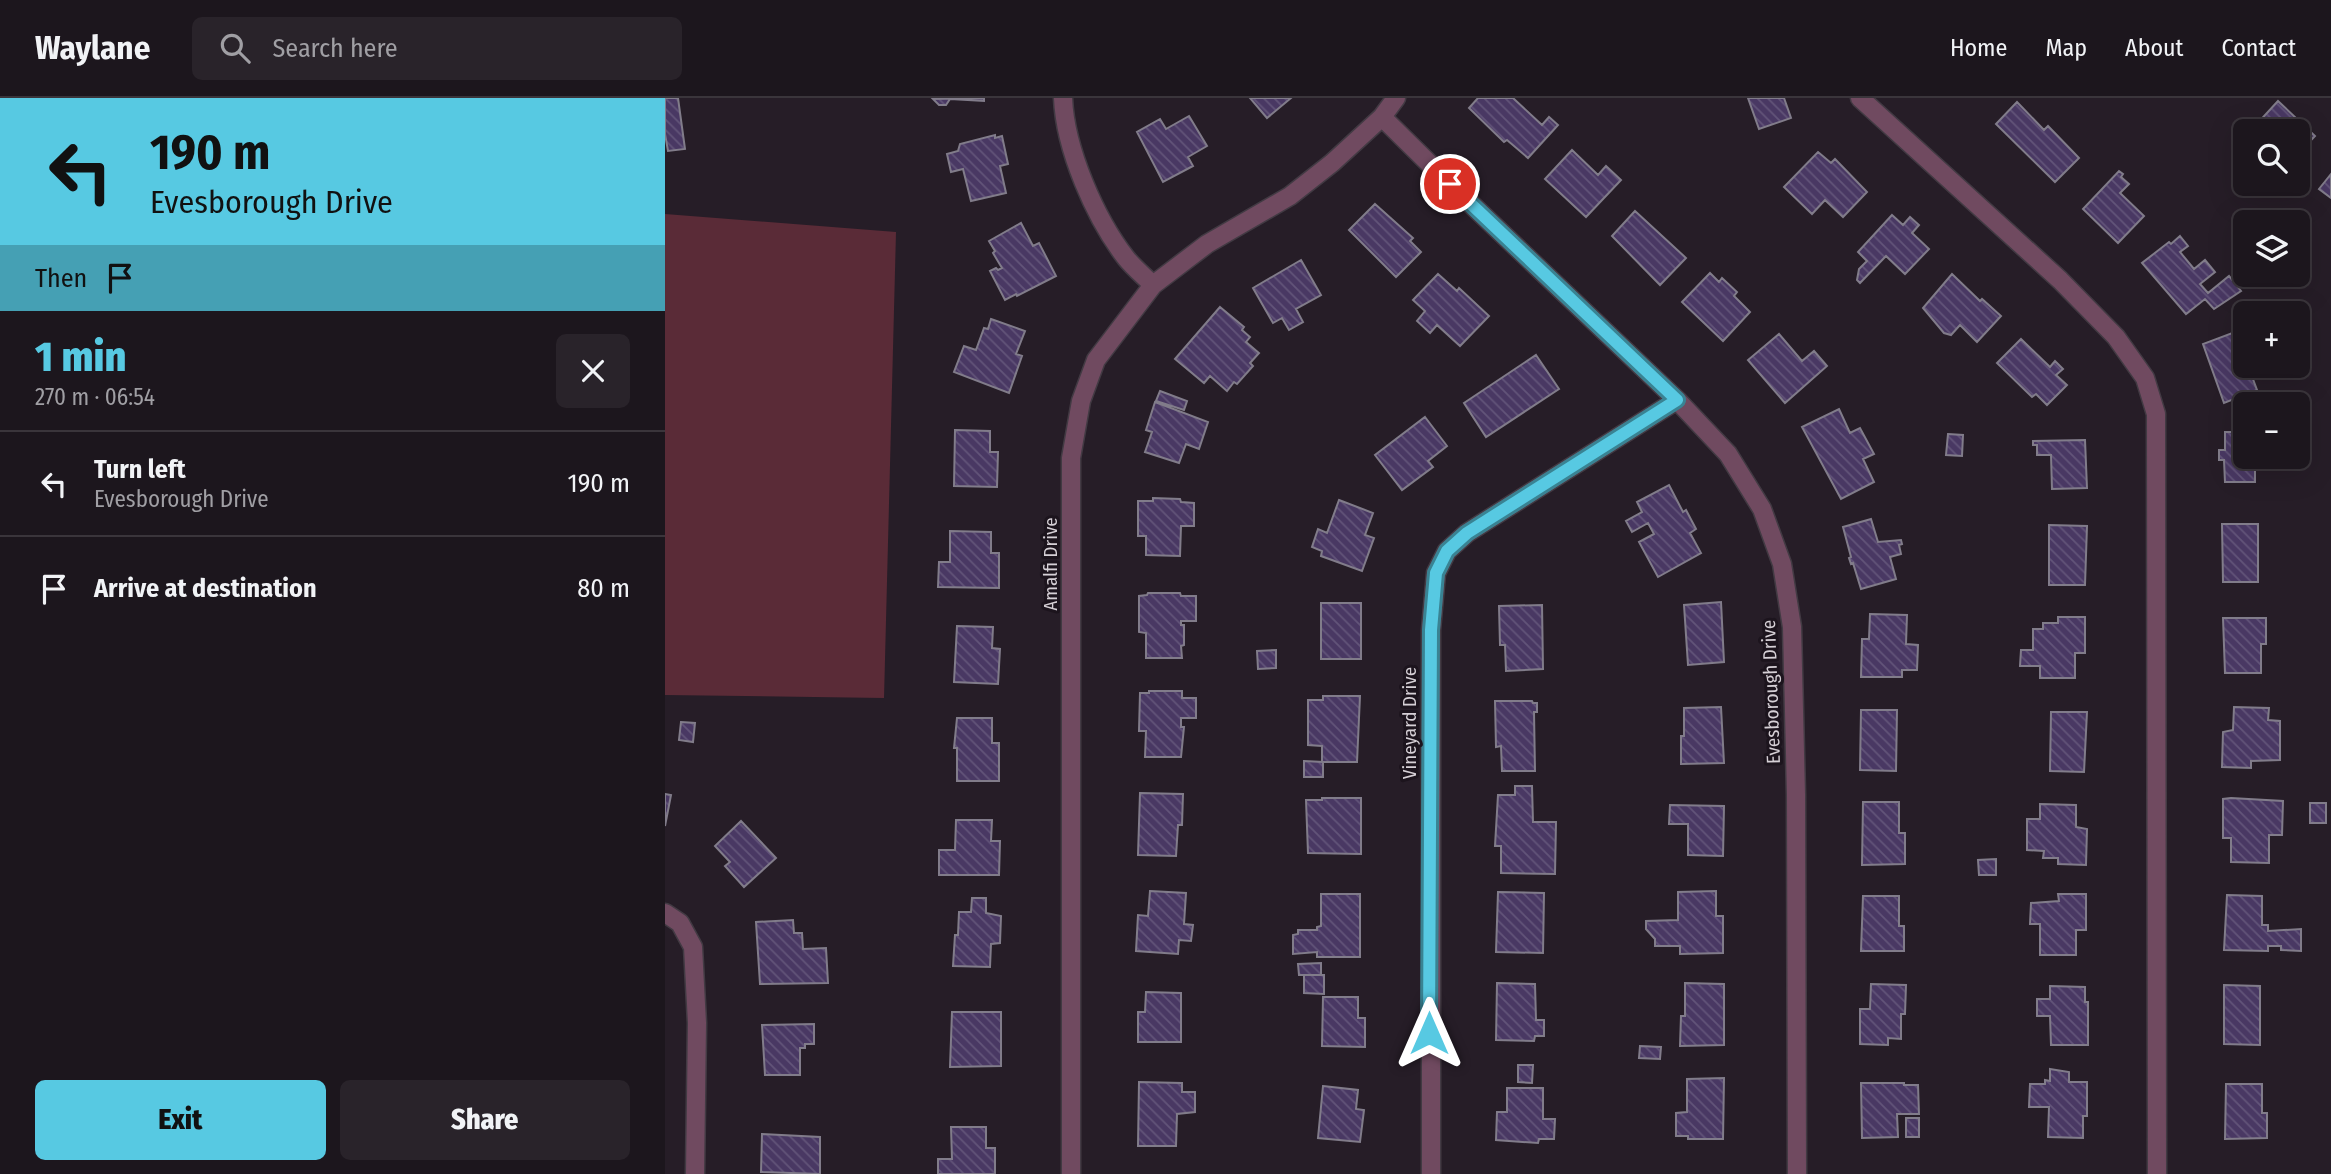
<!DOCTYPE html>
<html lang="en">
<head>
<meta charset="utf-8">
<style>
	body { margin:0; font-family:"Fira Sans Condensed",sans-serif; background:#29232a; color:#f1f3f6; height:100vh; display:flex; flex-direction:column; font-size:26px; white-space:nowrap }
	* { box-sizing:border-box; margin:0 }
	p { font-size:23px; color:#a09fa4 }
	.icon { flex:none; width:38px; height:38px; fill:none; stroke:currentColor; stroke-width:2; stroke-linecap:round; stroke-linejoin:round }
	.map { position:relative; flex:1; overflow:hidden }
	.panel { display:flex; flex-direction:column; background:#1c161d; width:665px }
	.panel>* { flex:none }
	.guide { background:#57c9e2; color:#111; overflow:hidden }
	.tools { position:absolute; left:1568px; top:21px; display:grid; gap:14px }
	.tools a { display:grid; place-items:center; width:77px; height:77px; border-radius:10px; background:#1c161d; box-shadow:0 7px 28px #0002,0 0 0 2px #3a353b; font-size:35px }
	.pin { position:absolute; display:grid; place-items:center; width:60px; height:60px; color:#fff; margin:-30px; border:4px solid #fff; border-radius:50%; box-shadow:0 2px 7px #0007 }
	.me { position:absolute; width:77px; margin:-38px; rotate:0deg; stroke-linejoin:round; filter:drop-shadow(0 0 5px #0008) }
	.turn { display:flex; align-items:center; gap:24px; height:147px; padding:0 35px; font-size:32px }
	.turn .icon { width:91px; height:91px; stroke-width:2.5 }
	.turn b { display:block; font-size:49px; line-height:60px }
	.then { display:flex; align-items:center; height:66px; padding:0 35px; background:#0003; gap:14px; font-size:26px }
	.round { display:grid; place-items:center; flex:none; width:74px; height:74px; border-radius:10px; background:#29232a }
	.head { display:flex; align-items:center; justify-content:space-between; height:119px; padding:0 35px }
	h1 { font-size:42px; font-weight:800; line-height:52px; color:#57c9e2 }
	.cta { display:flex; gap:14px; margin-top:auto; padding:14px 35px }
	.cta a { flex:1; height:80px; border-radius:10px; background:#57c9e2; color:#111; font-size:28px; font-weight:800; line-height:80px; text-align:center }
	.cta a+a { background:#29232a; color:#f1f3f6 }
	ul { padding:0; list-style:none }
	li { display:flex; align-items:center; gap:21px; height:105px; padding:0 35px; border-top:2px solid #3a353b }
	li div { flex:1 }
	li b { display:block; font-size:26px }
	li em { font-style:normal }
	header { display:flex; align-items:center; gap:42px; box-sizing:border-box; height:98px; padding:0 35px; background:#1c161d; border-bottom:2px solid #3a353b }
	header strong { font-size:33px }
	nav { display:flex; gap:38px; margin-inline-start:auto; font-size:24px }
	.search { width:490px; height:63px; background:#29232a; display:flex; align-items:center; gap:18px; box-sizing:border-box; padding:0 24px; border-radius:10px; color:#a09fa4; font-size:26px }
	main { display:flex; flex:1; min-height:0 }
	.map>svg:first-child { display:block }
	.park { fill:#5a2b37 }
	.building { fill:url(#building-back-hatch); stroke:#817c8a; stroke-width:2 }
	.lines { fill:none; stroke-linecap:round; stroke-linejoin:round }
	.minor-casing { stroke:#423a43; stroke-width:21 }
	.minor { stroke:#704a60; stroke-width:18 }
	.route-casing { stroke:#398393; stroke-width:18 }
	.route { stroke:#57c9e2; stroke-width:12 }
	.labels { text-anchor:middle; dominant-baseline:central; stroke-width:6; stroke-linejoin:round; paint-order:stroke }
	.street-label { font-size:19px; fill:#d6d0d6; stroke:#1c141d }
</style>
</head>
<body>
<header>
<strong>Waylane</strong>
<div class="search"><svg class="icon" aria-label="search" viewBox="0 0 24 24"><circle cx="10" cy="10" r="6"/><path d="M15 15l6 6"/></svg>Search here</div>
<nav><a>Home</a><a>Map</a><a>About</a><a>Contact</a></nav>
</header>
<main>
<section class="panel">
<div class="guide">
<div class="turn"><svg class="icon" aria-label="left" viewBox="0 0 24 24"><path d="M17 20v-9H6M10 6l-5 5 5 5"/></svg><div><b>190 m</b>Evesborough Drive</div></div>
<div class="then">Then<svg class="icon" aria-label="arrive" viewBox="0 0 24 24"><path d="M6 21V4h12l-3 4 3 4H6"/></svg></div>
</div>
<div class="head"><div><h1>1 min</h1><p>270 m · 06:54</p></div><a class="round"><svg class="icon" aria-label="close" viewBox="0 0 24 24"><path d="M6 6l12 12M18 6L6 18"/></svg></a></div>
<ul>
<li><svg class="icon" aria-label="left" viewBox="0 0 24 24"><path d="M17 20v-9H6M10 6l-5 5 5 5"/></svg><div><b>Turn left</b><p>Evesborough Drive</p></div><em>190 m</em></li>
<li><svg class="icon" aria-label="arrive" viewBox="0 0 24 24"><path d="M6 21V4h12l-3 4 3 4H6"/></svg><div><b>Arrive at destination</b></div><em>80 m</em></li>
</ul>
<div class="cta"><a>Exit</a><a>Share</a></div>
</section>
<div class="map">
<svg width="1666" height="1076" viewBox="0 0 1666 1076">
	<defs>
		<pattern id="building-back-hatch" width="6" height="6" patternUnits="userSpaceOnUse" patternTransform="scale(1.75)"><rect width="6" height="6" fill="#493863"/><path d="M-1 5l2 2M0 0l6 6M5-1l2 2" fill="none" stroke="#625479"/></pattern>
	</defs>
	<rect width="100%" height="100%" fill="#261d27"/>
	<path class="park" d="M0,116L231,134L219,600L0,597Z"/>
	<path class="building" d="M0,0H13L20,51L3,53L0,36Z
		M319,0V3L285,1L281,7H274L268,1Z
		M585,0H626L602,20Z
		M813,0H848L877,27L884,19L893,27L863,60L842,42L839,44L804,10Z
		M1083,0H1119L1126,20L1094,31Z
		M1613,3L1650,38L1633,56V33H1595L1590,28Z
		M1352,4L1379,32L1383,28L1414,60L1390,84L1331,26Z
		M524,18L542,48L523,59L528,68L498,84L472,34L495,21L501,31Z
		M330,37V40L337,38L343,66L335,68L341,95L306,103L298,71L286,74L282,56L293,53L295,46Z
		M907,52L933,77L941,68L956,82L921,119L880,81Z
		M1153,54L1166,65L1170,61L1202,94L1178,119L1160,102L1147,116L1119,89Z
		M1454,73L1458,76L1456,79L1464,86L1455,95L1479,118L1453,145L1418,111Z
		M1666,76V100L1654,91Z
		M710,106L748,140L745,143L756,154L731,179L684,132Z
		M970,113L1021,160L995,187L947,138Z
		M1227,117L1238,127L1245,119L1254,127L1247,135L1264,151L1240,176L1221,158L1195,185L1192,182L1194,171L1202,163L1193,154Z
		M356,125L368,148L374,145L391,178L352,198L351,196L340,202L325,173L331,170L333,172L337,170L328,155L330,153L324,143Z
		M1515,138L1523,148L1515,154L1529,171L1540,162L1550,174L1535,186L1543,195L1564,178L1576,193L1549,211L1540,201L1521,216L1477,165L1504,144L1506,146Z
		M636,162L656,197L631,211L638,224L624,232L617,220L608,225L588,190Z
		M1045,175L1054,184L1057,180L1072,194L1069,198L1085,214L1058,243L1017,204Z
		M773,176L792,193L794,190L824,218L795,248L772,227L765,235L752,223L760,213L748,202Z
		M1287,176L1315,203L1317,201L1336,218L1312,244L1295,227L1286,237L1279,235L1258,210Z
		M555,209L579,229L577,232L585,239L581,244L594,255L585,265L588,268L572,286L569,284L562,293L545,278L539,285L510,261Z
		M326,221L360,233L351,256L357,258L344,295L289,274L299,248L311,252L319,230L323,231Z
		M1570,234L1580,262V268H1583L1592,292L1559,305L1538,246Z
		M1114,236L1137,263L1149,253L1162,268L1120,305L1083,262Z
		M1356,241L1385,269L1390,263L1398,271L1391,277L1402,287L1382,307L1371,296L1367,299L1332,265Z
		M871,257L894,291L821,339L799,305Z
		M495,293L522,303L519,312L491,303Z
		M490,304L543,324L534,351L521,346L514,365L480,354L487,334L481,332Z
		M1174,311L1185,335L1195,330L1209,356L1198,361L1209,384L1176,401L1137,329Z
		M760,319L782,348L763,363L768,369L737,392L710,357Z
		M290,332L325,333V354H333L332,389L289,388Z
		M1560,334H1580V359H1590V384H1560L1559,362H1554V352H1560Z
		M1283,336L1298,337L1297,358L1281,357Z
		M1420,342L1422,390L1387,391L1386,357H1372V347H1368V343Z
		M1604,359H1620L1623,363H1604Z
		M1004,387L1018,414L1021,412L1031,431L1025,435L1036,455L993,479L974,444L989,436L983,425L967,434L961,423L977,414L972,404Z
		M488,400L515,401L516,404L529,405V428H516L515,458L481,457V438H473V403H488Z
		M674,402L708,415L700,437L709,440L697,473L656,458L657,453L647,449L653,431L662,435Z
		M1206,421L1213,444L1236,442L1237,446L1234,447L1236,456L1225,459L1231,481L1196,491L1188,465L1186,466L1184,460L1186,459L1178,429Z
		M1557,426H1593V484H1558Z
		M1384,427L1422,428L1420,487H1384Z
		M285,433L326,434V455H334V490L273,489L274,464H285Z
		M483,495H515L516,498H531V523H516V527H519V547L516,548L517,560H481V535L474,534V498L482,497Z
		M1056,504L1059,564L1023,567L1019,507Z
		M656,505H696V561H656Z
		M877,507L878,571L841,573L840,547H835L834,508Z
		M1205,516L1242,517L1241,546L1253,547L1252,572H1237V579H1196L1197,541H1204Z
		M1393,519H1420V555H1410V580H1375V568H1355L1356,552H1368V531H1378V525H1393Z
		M1558,520H1601V546H1596V575H1560Z
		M292,528L328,529L327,550L335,551L333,586L289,584Z
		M611,552V570L593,571L592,553Z
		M484,593H517V600H531V620H516V629H519L516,659H480L481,633H474L475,595H484Z
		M658,598H695L692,664H657V648L643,647V602H658Z
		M830,603H867L868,605H872V614H869L870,673H837L836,648L831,649Z
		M1056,609L1059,665L1016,666V638H1019V610Z
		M1569,609L1604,610L1603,622L1615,623V662L1586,663V670L1557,669L1558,634L1568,632Z
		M1196,612H1232L1231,673L1195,672Z
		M1386,614H1422L1419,674L1385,673Z
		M292,620H327V645H334V683H292V650H289Z
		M16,624L30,625L28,644L14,642Z
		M639,663L658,664V679H639Z
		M850,688H867L868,724H891L890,776L836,775V748H830L833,697H850Z
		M475,695L518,696L517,727H513L511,758L473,757Z
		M0,696L6,697L0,728Z
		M657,700H696V756L643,755L641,702H657Z
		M1566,700L1618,703L1617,737H1604V765L1566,764V740H1558V701Z
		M1198,704H1234V735H1240V766L1197,767Z
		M1645,705H1661V725H1645Z
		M1375,706L1411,707V729L1422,731L1421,767L1393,766V760H1378L1379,753L1362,752V721H1375Z
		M1005,707L1059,708L1058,758L1023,757V726H1004Z
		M291,722H327L326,743H335L334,777H274V752H290Z
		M76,723L111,760L79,789L60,768L65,764L50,748Z
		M1331,761V777H1314L1313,762Z
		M485,793L521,795L519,826L528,827L526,843L514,842L513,856L471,853L473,817L483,818Z
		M1051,793V818H1058V855L1015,856V848H990V841L981,831V823L1013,822V794Z
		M833,794L879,795L878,855L831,854Z
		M656,796H695V859H652V854L628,856V837L633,836V832H652V829L656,828Z
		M1393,796H1421V832H1411V857H1375V826H1365L1366,805L1394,803Z
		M1562,797L1597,798V827H1603V833L1636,831V853L1616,852V848H1603V853L1559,852Z
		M1198,798H1234V828H1239V853H1196Z
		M307,800H321V815L336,818L335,845L326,846L325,869L288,868L290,837H293L294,814H306Z
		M128,822L129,835H137L138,851L161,850L163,885L95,886L91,824Z
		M656,865V877H634L633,866Z
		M639,877H659V896L639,895Z
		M832,885L870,886L871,922H879V938H870L869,943L831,942Z
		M1020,885L1059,886V947L1015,948L1016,918H1020Z
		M1206,886L1241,887L1240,916H1236V941L1223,940V947L1195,946V911H1205Z
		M1559,887L1595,888V947L1559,946Z
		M1385,888L1420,889V904H1423V947H1386L1385,918H1372V901H1385Z
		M481,894L516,895V944H473V914H480Z
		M658,899H693V920H700V949L657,948Z
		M287,914H336V968L285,969Z
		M149,926V946H140V950H135V977H100L97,927Z
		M975,948L996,949L995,961L974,960Z
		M853,967H868L867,985L853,984Z
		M1385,971L1404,974V984H1422V1018H1418V1040L1383,1039L1384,1009H1364L1365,986H1380V982L1385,983Z
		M1059,980L1058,1041H1023V1038H1011V1015L1022,1014V981Z
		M474,984L517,985V994H530V1014L512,1016L511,1048H473Z
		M1196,985H1239V987H1253L1254,1016H1232L1233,1039L1197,1040Z
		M1561,986H1597V1015H1602V1040L1560,1041Z
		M658,988L693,992L691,1011L699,1012L695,1044L653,1040Z
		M842,990H878V1021H890L889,1041H874L873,1045L831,1042L832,1014H842Z
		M1241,1020H1254V1039H1241Z
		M286,1029H321V1050H330V1076H273V1061H287Z
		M97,1036L155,1039V1076L96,1074Z"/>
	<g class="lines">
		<g class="minor-casing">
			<path id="minor" d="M398,0C400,51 430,120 461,160C469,170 479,178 488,187
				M1195,0L1395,182L1451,239L1480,280L1491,316L1492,1076
				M717,19L785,86L1012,302L1063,356L1097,411L1117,466L1127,529L1131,697L1132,1076
				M0,815L15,825L28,849L32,925L30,1076
				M406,1076V360L416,303L431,262L488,187L542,146L625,98L667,65L717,19L731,0
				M766,1076V532L771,475L782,453L802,435L1012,302"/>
		</g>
		<use href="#minor" class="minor"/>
	</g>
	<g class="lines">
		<g class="route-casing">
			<path id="route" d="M764,935L766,532L771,475L782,453L802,435L1012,302L785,86"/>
		</g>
		<use href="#route" class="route"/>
	</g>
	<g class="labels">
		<g class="street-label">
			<text transform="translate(385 466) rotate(-90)">Amalfi Drive</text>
			<text transform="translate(1106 594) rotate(-92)">Evesborough Drive</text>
			<text transform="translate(744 625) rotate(-90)">Vineyard Drive</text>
		</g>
	</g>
</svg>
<div class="tools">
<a><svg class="icon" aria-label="search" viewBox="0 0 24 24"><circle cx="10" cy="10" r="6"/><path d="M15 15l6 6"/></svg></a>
<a><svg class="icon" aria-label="layers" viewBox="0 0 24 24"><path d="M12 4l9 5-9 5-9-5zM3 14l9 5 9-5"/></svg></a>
<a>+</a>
<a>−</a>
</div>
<div class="pin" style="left:785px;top:86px;background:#d93025"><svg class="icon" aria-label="arrive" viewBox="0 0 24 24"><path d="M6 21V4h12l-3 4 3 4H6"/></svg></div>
<svg class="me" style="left:764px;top:935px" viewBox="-20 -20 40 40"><path d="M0-17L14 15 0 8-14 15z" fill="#57c9e2" stroke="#fff" stroke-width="4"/></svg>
</div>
</main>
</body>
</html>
